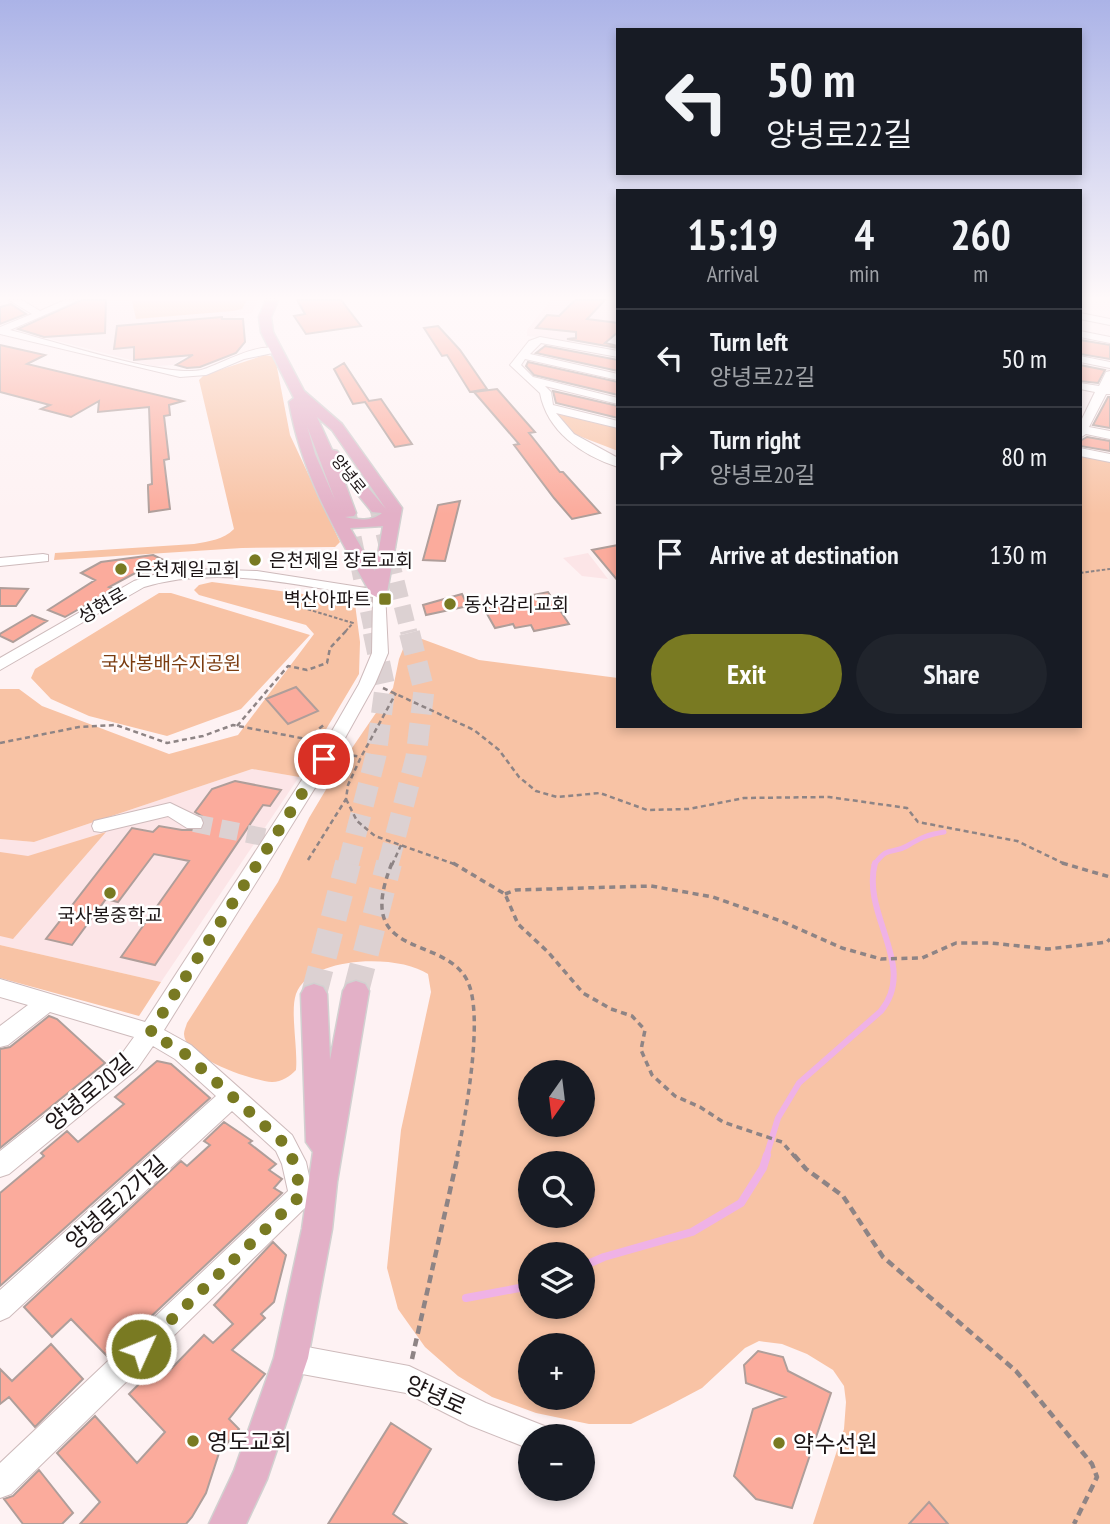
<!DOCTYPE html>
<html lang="en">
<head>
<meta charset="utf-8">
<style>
	body { margin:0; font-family:"PT Sans Narrow","Noto Sans KR",sans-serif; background:#20242c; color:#f1f3f6; height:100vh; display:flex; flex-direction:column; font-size:26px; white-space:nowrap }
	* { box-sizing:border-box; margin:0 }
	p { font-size:23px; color:#9ea1a6 }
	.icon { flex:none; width:38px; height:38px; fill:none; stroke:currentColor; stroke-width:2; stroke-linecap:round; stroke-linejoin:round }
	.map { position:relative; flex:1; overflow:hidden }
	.sheet { position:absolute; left:616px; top:189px; width:466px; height:539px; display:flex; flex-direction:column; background:#171b24; border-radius:0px; box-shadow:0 4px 10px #0003 }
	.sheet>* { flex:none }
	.banner { position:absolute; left:616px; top:28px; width:466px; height:147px; border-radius:0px; box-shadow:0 4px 10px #0003; background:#171b24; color:#f1f3f6; overflow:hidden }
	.needle { width:46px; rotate:194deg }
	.tools { position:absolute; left:518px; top:1060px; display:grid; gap:14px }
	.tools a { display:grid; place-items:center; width:77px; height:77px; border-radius:50%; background:#171b24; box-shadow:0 4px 10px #0003; font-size:35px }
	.pin { position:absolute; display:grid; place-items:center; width:60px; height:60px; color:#fff; margin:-30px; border:4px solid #fff; border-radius:50%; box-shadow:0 2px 7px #0007 }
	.me { position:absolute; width:77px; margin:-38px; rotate:46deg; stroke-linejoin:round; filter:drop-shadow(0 0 5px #0008) }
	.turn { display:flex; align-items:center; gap:24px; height:147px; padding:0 35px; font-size:32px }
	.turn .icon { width:91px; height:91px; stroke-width:2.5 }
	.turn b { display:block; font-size:49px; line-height:60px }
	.eta { display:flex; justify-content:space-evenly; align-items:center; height:119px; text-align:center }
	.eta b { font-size:42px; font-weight:700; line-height:49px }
	.action { display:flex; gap:14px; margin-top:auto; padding:14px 35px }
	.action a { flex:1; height:80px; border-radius:42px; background:#797a22; color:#fff; font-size:28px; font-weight:700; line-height:80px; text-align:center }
	.action a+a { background:#20242c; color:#f1f3f6 }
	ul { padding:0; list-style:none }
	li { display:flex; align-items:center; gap:21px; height:98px; padding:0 35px; border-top:2px solid #363941 }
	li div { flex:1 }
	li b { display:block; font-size:26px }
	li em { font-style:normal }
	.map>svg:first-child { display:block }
	.built { fill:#fce5e7 }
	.green { fill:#f8c3a5; fill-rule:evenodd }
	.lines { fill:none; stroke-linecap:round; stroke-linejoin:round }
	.stream-far2 { stroke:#efb2e6; stroke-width:5 }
	.stream-far1 { stroke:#efb2e6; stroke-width:6 }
	.stream { stroke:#efb2e6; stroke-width:8 }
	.building { fill:#fbab9c; stroke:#af9e9a; stroke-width:2 }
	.minor-tunnel { stroke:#dcd1d2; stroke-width:18; stroke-dasharray:18 9; stroke-linecap:butt }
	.major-tunnel-far2 { stroke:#dcd1d2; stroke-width:17; stroke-dasharray:17 8; stroke-linecap:butt }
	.major-tunnel-far1 { stroke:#dcd1d2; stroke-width:21; stroke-dasharray:21 10; stroke-linecap:butt }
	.major-tunnel { stroke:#dcd1d2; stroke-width:26; stroke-dasharray:26 13; stroke-linecap:butt }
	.minor-casing { stroke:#cebbbc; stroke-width:2 }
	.major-casing { stroke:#d2d0d0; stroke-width:3 }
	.path-far3 { stroke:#8e8485; stroke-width:2; stroke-dasharray:3.5 2; stroke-linecap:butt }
	.path-far2 { stroke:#8e8485; stroke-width:2.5; stroke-dasharray:5 3.5; stroke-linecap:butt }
	.path-far1 { stroke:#8e8485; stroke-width:3.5; stroke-dasharray:6 4.5; stroke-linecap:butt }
	.path { stroke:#8e8485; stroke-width:4.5; stroke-dasharray:8 5; stroke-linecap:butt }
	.minor { fill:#fff; fill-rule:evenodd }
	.major { fill:#e3b0c7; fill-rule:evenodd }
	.route { stroke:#797a22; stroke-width:12; stroke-dasharray:0 21.6 }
	.poi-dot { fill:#797a22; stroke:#fff; stroke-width:2.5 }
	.labels { text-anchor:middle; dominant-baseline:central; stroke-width:5; stroke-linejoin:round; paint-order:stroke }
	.far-street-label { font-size:16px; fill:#1c1516; stroke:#fff }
	.poi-label { font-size:19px; fill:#1c1516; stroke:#fff; text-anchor:start }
	.street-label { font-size:19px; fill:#1c1516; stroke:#fff }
	.park-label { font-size:19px; fill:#7b3d11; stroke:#fff }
	.near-street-label { font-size:23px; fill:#1c1516; stroke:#fff }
	.near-poi-label { font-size:23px; fill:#1c1516; stroke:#fff; text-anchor:start }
</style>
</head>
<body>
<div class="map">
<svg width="1110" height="1524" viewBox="0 0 1110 1524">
	<rect width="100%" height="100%" fill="#fef2f3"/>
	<path class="built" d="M98,300H258L252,313L234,317L222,331L173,365L154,366L39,336L73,322Z
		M551,300H618V324L596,339L572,341L527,336V330Z
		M588,553L608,579L582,576L563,558Z
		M252,769L299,777L161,982L0,945V839L34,842Z"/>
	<path class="green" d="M247,300L242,309L233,311L136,319L132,301Z
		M265,355L275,357L290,435L340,542L335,547L242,548L54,560L55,553L194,544C210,541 223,540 234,529L199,380L204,375Z
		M557,413L618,428V451L566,431L555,415Z
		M1080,454L1110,460V1524H813L844,1429L846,1402L844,1386L833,1370L807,1354L782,1344L759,1341L745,1348L702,1388L668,1406L631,1424H589L536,1413L492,1397L458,1376L425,1347L398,1309L387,1268L401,1130L431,992L428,974C399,954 310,955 296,994C290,1011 298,1048 296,1070C290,1076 282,1082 272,1082C253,1081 184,1058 184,1034C184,1030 186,1027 187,1023L278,882L309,818L343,761L311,755L299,777L252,769L34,842L0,839V689H19L42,706L169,754L238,735L314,634L306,625L199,595L194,590L199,585L212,582L348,600L355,604L360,642L359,674L319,741L352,748L393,688L399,659L403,649L412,641L422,639L479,660L618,678V726H1080ZM530,1073H583V1125H530ZM530,1164H583V1216H530ZM530,1255H583V1307H530ZM530,1346H583V1398H530Z
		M159,593H171L310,635L241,709L167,736L89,716L51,699L31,678L35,669Z
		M106,832L13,939L0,936V852L28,856Z
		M0,945L161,982L139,1016L0,978Z"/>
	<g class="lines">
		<path class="stream-far2" d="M874,865C889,844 892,855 907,846C922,837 927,835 944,832"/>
		<path class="stream-far1" d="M766,1157L778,1118L799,1083L881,1011C918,966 861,915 875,863"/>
		<path class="stream" d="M583,1266L604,1257L692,1232L741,1203L763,1168L767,1155
			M466,1298L530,1286"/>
	</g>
	<path class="building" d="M81,300H106L105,333L44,337L18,329Z
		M297,300H341L361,326L306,334L294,316L305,314Z
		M575,300H605L587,319L618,323V332L605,343L618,346V348L567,339L576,338V332L536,328L547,315L559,316Z
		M11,304L26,314L0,324V307Z
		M222,317V319H243L245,342L236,353L200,367L187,368L176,365L193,355L134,360V347L114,349L117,326Z
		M438,326L460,350L487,389L470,392L447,355L442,356L424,328Z
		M1080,340L1110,345V359L1080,354Z
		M0,345L45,355L27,364L183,401L169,405L170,415L164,416L169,459L164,460L170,509L149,512L148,488V485L152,484L149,407L98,412L99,401L71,417L41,409L50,405L0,392Z
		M545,346L618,360V371L536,353Z
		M528,362L618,382V395L534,375L526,366Z
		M344,363L369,401L381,399L412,444L395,447L365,402L353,404L334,369Z
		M1080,365L1105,370L1098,383L1080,381Z
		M497,389L535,432L529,433L560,472H563L600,513L572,519L554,498L514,445L519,444L474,392Z
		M553,391L618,406V418L556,403Z
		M1108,397H1110V428L1093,425Z
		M1087,437L1110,441V451L1080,446V441Z
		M460,501L445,561L423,560L438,505Z
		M618,545V581L592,550Z
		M153,555L168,562L145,575L139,571L109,587L114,589L65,617L48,610L95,580L81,573L101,562Z
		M0,588L28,589L16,606H0Z
		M548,592L569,624L534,631L531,625L515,628L513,624L495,628L482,605Z
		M462,594L468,606L426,615L423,605Z
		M32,615L47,621L13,642L0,636V634Z
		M296,687L318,711L288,724L266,699Z
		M235,781L281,790L270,806L263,805L155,965L121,957L189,861L154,854L118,902L106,899L72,945L46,939L132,828L153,832L159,826L182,830H202L205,824L203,817L195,812L212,789Z
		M49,1016L57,1019L105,1063L0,1148V1049L10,1047Z
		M157,1061L171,1064L210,1098L0,1286V1193L44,1156L41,1153L67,1131L78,1142L124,1104L115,1097Z
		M224,1122L252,1141L249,1143L276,1164L269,1170L282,1179L274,1188L282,1193L108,1357L71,1319L52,1337L24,1307L181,1161L187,1166L210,1145L204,1141Z
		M273,1242L286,1255L274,1302L261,1314L265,1318L232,1350L265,1374L229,1419L239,1429L219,1453L206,1493L192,1517L186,1524H80L100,1502L57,1453L95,1416L137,1463L165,1432L129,1394L162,1361L170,1370L204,1335L213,1343L233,1324L214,1305Z
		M51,1344L83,1379L35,1427L9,1397L0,1404V1369L12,1381Z
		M758,1351L783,1357L788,1371L831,1393L792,1508L756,1499L734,1476L753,1409L785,1397L746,1383L744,1365Z
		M391,1423L431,1449L393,1514L407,1524H328Z
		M39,1470L73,1513L62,1524H23L4,1499L13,1496Z
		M929,1502L948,1524H909Z"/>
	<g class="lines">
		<path class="minor-tunnel" d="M194,823L273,839"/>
		<path class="major-tunnel-far2" d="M378,509L409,633
			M348,513L373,633"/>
		<path class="major-tunnel-far1" d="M348,865L376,755L385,688L373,631
			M388,865L416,757L424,690L409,631"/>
		<path class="major-tunnel" d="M356,991L389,863
			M314,994L348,863"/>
		<g class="minor-casing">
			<path id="minor" d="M9,300H22L40,311L65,300H79L10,330C50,340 166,378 201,370C220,365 263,338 282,351L244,359L206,375L180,377L0,334V327L32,314Z
				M1080,313L1110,319V325L1080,319Z
				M1080,331L1110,337V343L1080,337Z
				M540,337L618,351V357L541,343L530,354L618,374V380L525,359L521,365L533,377L618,398V404L545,386L551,392L553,405L618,421V428L556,413L574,434L618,458V467C581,455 547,431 540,393L510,365L529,341Z
				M1080,356L1110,362V368L1080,362Z
				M1110,371V394H1106L1089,427L1110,431V439L1086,434L1080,438V423L1095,392L1080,389V383L1099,386L1106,372Z
				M1080,448L1110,454V462L1080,456Z
				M43,554L48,555V561L0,566V558Z
				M192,569L257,571L385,591L388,653L375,684L340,747H328L325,743L359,684L372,653L373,597C299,586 218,564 144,587L0,670V658L134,581L163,572Z
				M324,753L333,759L164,1030L191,1045L292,1135L306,1162L313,1195L310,1203L11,1494L0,1498V1463L288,1191L282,1164L276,1151L232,1111L9,1317L0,1321V1290L216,1096L175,1059L153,1046L137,1069L9,1174L0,1177V1151L121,1055L134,1037L50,1012L8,1045L0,1047V1026L28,1005L0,997V979L145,1022L318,755Z
				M170,803L201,818L203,823L201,828H187L168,816L101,832L94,831L92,826L94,821Z
				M291,1344L409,1366L486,1403L547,1427L551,1437H530V1449L469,1425L406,1393L291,1372L281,1368L277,1358L281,1348Z"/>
		</g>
		<g class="major-casing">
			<path id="major" d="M266,300H278L271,317L273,332L304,391L342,424L402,508L386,598L380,599L371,594C336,532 301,473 289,402L294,398L261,332L259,317ZM317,417L332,430L386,509L337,451L332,450ZM307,426L335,500L315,454ZM342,475L372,512L382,513C371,522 358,520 345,517L354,516L356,513ZM383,526L375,571L350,528Z
				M356,981L365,984L369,991L337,1182L332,1229L308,1358L267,1479L246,1524H209L234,1471L274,1358L302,1229L313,1152L306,1142L301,994L305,987L314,984L323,987L327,994L330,1060L343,991L347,984Z"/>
		</g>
		<path class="path-far3" d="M1080,573L1110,569
			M286,589L285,593L297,606L353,623L344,633"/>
		<path class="path-far2" d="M383,688L474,730L499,750L519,777L536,791L557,797L600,793L647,810L689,809L744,798L829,797L907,808L918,822L1017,841L1067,865
			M237,726L288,666L307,670L327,663L330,648L346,631
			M306,739V745L313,748
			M0,743L79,727L116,725L167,743L203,736L233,725L306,739L325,724
			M344,754L361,757
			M346,799L357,821L375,836L457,865
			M308,860L346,799L348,785L361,757L396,693
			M392,865L401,845"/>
		<path class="path-far1" d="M392,863C352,961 442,933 467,980C485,1015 465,1118 457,1157
			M453,863L505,894L518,924L548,952L583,993L611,1009L632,1016L645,1030L641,1050L652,1075L675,1096L700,1107L723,1122L782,1142L795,1157
			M1062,863L1110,877
			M505,894L516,890L651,886L713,897L781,921L842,948L881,959L922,958L956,943H991L1048,949L1107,942L1110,939"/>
		<path class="path" d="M794,1155L806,1169L843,1196L883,1257L1016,1371L1092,1464L1097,1477L1074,1524
			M412,1359L458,1155"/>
		<use href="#minor" class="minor"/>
		<use href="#major" class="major"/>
	</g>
	<linearGradient id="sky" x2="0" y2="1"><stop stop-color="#abb3e7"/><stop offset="0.58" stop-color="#fff9fa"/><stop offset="1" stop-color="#fff9fa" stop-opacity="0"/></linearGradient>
	<rect width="1110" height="514" fill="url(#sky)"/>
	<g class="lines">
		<path class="route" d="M141,1349L301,1195L294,1162L284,1143L183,1052L150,1033L324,759"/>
	</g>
	<g class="poi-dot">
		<circle cx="255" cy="560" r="7"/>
		<circle cx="121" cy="569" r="7"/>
		<rect x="378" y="592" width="14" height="14" rx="3.5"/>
		<circle cx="450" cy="604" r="7"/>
		<circle cx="110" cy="893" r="7"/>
		<circle cx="193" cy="1441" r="7"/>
		<circle cx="779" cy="1443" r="7"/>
	</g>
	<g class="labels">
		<g class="far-street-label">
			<text transform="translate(349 474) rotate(51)">양녕로</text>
		</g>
		<g class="poi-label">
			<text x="269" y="560">은천제일 장로교회</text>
			<text x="135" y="569">은천제일교회</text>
			<text x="371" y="599" text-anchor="end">벽산아파트</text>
			<text x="464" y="604">동산감리교회</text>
			<text x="110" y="915" text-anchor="middle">국사봉중학교</text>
		</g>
		<g class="street-label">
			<text transform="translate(102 605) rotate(-30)">성현로</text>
		</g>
		<g class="park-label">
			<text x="171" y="663">국사봉배수지공원</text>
		</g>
		<g class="near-street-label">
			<text transform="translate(89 1092) rotate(-40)">양녕로20길</text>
			<text transform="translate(116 1202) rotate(-42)">양녕로22가길</text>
			<text transform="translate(436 1395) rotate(24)">양녕로</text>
		</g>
		<g class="near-poi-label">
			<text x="207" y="1441">영도교회</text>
			<text x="793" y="1443">약수선원</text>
		</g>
	</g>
</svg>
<div class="tools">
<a><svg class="needle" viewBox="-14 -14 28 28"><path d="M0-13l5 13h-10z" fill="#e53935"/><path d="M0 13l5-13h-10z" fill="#9ea1a6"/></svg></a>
<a><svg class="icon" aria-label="search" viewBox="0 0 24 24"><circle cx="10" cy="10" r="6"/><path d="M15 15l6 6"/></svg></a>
<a><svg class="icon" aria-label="layers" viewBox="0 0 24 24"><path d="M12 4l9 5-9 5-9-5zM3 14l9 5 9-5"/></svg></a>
<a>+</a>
<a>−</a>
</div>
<div class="pin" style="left:324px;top:759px;background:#d93025"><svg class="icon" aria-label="arrive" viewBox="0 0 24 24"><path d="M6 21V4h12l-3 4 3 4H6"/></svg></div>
<svg class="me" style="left:141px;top:1349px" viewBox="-20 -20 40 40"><circle r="17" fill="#797a22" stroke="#fff" stroke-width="3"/><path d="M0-11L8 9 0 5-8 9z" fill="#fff"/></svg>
<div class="banner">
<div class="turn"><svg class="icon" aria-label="left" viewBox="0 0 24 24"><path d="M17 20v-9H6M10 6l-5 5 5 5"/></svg><div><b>50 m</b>양녕로22길</div></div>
</div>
<section class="sheet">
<div class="eta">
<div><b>15:19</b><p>Arrival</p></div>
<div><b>4</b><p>min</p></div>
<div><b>260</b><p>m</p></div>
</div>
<ul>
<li><svg class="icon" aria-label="left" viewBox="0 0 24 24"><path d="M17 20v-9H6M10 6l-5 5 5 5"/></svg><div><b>Turn left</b><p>양녕로22길</p></div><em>50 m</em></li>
<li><svg class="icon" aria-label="right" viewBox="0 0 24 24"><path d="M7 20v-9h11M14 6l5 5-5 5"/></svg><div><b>Turn right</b><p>양녕로20길</p></div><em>80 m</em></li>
<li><svg class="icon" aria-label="arrive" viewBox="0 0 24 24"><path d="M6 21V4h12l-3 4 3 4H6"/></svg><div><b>Arrive at destination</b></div><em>130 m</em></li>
</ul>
<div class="action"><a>Exit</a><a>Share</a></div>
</section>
</div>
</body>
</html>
